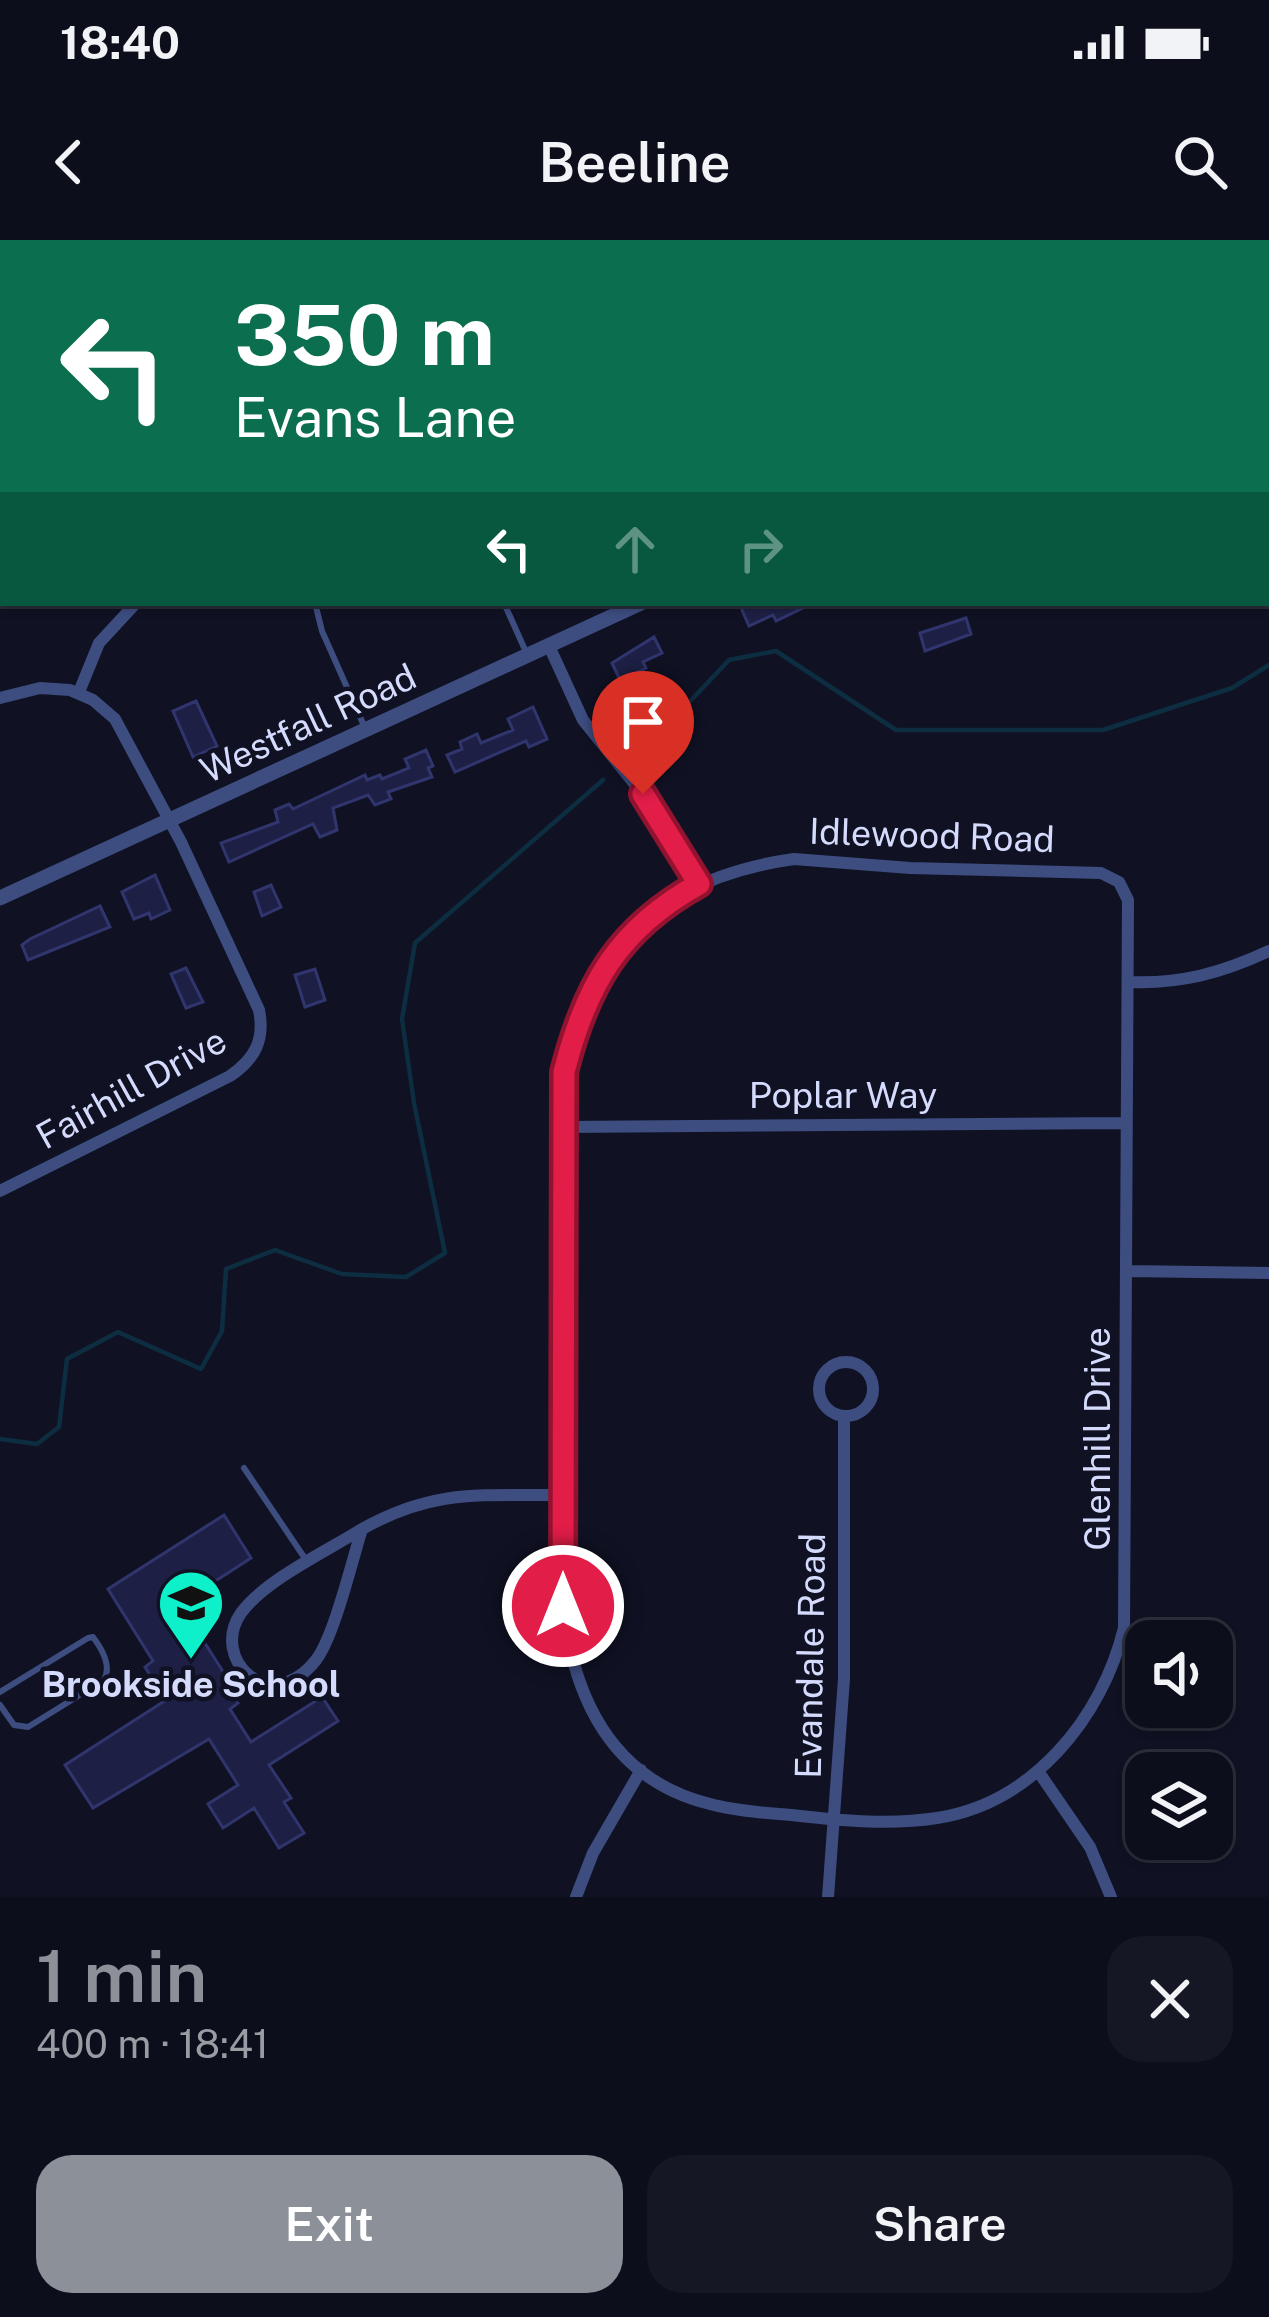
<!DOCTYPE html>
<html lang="en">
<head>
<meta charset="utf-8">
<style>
	body { margin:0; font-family:"Public Sans",sans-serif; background:#151724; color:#f1f3f6; height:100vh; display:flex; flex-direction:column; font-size:45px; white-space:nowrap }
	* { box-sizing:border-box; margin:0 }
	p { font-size:39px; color:#9a9ca3 }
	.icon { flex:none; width:66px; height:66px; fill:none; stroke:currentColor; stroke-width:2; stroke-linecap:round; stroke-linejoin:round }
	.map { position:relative; height:1657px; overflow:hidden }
	.side { display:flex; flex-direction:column; background:#0c0e1b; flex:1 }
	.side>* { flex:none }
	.hud { position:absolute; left:0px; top:0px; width:1269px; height:366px; box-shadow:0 3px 9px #0004,0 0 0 3px #2c2e3a; background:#0b6e4f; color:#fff; overflow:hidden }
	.tools { position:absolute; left:1125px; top:1380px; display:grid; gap:24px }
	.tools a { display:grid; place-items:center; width:108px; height:108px; border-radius:24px; background:#0c0e1b; box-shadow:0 3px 9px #0004,0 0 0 3px #2c2e3a; font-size:60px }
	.pin { position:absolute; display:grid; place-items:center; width:102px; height:102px; color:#fff; margin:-123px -51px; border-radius:50% 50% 50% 0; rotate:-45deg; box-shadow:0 0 12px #0007 }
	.pin .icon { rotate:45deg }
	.me { position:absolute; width:132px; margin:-66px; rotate:0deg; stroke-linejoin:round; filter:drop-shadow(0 0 9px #0008) }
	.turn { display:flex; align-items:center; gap:42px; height:252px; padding:0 36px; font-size:54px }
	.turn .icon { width:156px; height:156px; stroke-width:2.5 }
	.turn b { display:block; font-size:84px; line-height:102px }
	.lanes { display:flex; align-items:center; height:114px; padding:0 36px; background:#0003; justify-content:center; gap:60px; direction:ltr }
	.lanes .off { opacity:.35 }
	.round { display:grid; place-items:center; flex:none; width:126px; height:126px; border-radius:36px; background:#151724 }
	.summary { display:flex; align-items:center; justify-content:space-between; height:204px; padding:0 36px }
	h1 { font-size:72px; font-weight:600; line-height:90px; color:#8c9099 }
	.primary-button { display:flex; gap:24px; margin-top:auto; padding:24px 36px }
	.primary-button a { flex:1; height:138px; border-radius:36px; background:#8c9099; color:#fff; font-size:48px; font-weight:600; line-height:138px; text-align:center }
	.primary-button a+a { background:#151724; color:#f1f3f6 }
	.status { display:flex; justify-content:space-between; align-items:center; height:84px; padding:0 60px; background:#0c0e1b; direction:ltr }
	.status svg { height:33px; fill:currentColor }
	header { display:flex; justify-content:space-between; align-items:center; height:156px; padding:0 36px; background:#0c0e1b; font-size:54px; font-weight:600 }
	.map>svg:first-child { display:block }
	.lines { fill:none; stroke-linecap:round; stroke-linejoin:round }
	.stream { stroke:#0d2d40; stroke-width:4.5 }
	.building { fill:#1d2044; stroke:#30356e; stroke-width:3 }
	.service { stroke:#3d4d80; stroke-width:6 }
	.minor { stroke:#3d4d80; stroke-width:12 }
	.tertiary { stroke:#3d4d80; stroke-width:15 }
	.route-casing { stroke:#92132f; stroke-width:30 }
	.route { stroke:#e11d48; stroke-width:21 }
	.labels { text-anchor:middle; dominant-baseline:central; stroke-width:9; stroke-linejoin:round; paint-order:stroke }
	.street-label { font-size:36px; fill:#d5dbfd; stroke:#101224 }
	.poi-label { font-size:36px; font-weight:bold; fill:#d5dbfd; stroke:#101224 }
</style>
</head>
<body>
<div class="status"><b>18:40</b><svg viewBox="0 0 49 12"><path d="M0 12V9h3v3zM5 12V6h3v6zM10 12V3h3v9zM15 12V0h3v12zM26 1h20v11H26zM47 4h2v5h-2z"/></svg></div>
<header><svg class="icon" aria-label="back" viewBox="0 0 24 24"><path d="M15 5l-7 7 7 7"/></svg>Beeline<svg class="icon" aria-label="search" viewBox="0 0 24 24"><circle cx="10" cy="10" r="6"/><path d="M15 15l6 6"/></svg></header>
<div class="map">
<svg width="1269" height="1657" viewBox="0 0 1269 1657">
	<rect width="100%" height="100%" fill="#101224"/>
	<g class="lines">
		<path class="stream" d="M648,506L729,420L776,411L896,490H1103L1232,448L1269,425
			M0,1199L37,1204L59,1187L67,1119L118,1092L201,1129L222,1091L226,1029L275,1010L342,1034L406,1037L445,1013L414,863L402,779L415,703L603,540"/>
	</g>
	<path class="building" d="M739,363H811V364L776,381L773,375L749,386Z
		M966,378L971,394L925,411L920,393Z
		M654,397L662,413L643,422L646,428L620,440L612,423Z
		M196,461L217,506L193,517L173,471Z
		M533,467L547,499L529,507L526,501L455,532L447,515L462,509L460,502L477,494L481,503L513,490L508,479Z
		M426,510L433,526L428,528L432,537L388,552L391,559L375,565L368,555L333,568L337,590L320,597L313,584L229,622L221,603L278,582L275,570L289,564L293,569L365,535L367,540L380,535L382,539L409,528L405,519Z
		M155,635L170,670L151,679L149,673L134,679L122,652Z
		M271,645L281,667L262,676L254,652Z
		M100,666L110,687L28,720L22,705L30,699Z
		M186,728L203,762L186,768L171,734Z
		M315,729L325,760L305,767L295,735Z
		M224,1275L251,1318L180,1364L231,1444L228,1446L238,1463L230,1469L251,1502L322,1457L338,1481L269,1525L291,1558L284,1562L304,1593L279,1608L254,1568L223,1588L208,1564L238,1545L209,1499L93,1568L65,1525L166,1460L145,1427L153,1421L108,1349Z"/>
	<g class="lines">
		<path class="service" d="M315,363L322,391L365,488
			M504,363L526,412
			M244,1228L306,1320
			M0,1452L88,1398L93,1397C102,1409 112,1426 104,1440L28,1487L14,1485L0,1465"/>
		<path class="minor" d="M741,0V3
			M1013,0L1015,3
			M1241,3L1242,0
			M0,51L3,54
			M549,406L583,480L658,573L699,645
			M79,452L99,403L136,363
			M0,458L40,448L70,450L93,460L115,479L181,602L259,770C265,800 255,819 230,836L0,951
			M794,619L910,628L1101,633L1119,642L1128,660L1124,1388C1102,1478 1033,1563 937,1578C892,1585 845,1581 800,1576C771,1573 739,1572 710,1564C612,1540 574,1459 563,1367V887C567,733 638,641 794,619Z
			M1129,742C1181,744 1222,733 1269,711
			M563,887L1124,883
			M1127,1031L1269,1033
			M819 1149a27 27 0 1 1 54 0a27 27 0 1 1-54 0Z
			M362,1289C352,1321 334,1397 316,1420C270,1478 209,1419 241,1373C265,1340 327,1311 362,1289Z
			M362,1289C436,1248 481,1256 563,1255
			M1038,1531L1090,1607L1111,1657
			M576,1657L593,1613L641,1530
			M828,1657L844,1439V1176"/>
		<path class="tertiary" d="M1266,75L1269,74
			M0,658L641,363"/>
	</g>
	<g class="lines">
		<g class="route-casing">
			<path id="route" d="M563,1366L564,832C586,745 618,689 699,644L643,554"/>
		</g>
		<use href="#route" class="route"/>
	</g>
	<defs>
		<g id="school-pin" transform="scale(3.45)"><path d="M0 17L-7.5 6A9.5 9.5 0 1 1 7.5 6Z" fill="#0df0c9" stroke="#101224"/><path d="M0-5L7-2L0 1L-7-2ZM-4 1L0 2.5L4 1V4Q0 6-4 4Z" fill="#111"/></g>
	</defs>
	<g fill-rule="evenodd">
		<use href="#school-pin" x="191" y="1363"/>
	</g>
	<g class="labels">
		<g class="street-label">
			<text transform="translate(308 483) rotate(-25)">Westfall Road</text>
			<text transform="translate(932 595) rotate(2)">Idlewood Road</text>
			<text transform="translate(131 848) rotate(-29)">Fairhill Drive</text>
			<text x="843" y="855">Poplar Way</text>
			<text transform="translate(1097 1199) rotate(-90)">Glenhill Drive</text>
			<text transform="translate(810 1416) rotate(-89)">Evandale Road</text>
		</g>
		<g class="poi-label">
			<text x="191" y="1444">Brookside School</text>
		</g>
	</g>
</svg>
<div class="tools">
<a><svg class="icon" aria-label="sound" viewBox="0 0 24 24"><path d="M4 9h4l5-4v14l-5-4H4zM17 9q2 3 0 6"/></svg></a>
<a><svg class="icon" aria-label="layers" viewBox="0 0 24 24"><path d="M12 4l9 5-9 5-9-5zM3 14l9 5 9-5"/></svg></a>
</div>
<div class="pin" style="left:643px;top:554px;background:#d93025"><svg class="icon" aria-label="arrive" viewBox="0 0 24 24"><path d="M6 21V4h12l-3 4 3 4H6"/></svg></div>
<svg class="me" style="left:563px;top:1366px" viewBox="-20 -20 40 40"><circle r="17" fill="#e11d48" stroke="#fff" stroke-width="3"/><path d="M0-11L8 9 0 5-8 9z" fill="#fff"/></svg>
<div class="hud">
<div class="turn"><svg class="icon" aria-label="left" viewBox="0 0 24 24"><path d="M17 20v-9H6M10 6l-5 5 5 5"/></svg><div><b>350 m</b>Evans Lane</div></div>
<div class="lanes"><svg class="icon" aria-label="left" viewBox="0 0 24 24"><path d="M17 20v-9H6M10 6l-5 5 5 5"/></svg><svg class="icon off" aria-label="ahead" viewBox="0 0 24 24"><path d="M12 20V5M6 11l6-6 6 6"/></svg><svg class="icon off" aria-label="right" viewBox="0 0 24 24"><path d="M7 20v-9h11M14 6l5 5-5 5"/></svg></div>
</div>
</div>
<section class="side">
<div class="summary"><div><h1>1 min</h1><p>400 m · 18:41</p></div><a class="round"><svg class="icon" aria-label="close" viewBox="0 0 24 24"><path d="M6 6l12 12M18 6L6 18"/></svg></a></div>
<div class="primary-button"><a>Exit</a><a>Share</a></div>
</section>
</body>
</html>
